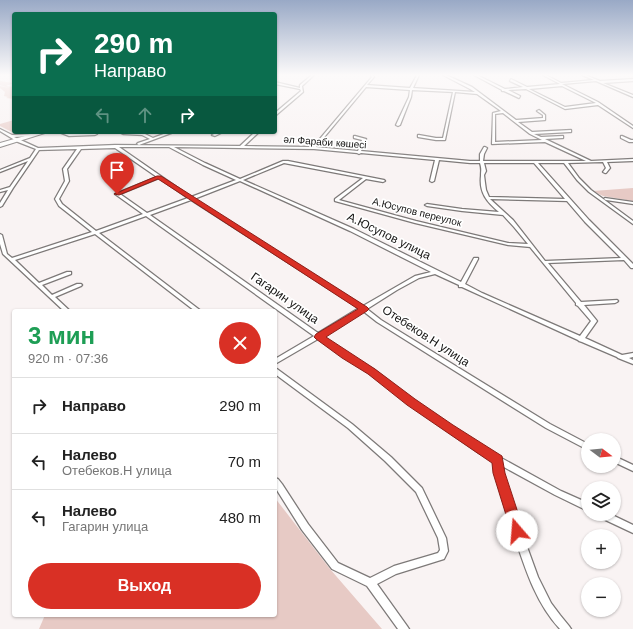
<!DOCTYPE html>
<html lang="ru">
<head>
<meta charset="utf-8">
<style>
	body { margin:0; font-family:Helvetica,sans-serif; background:#f6f6f6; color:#222; height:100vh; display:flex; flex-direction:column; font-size:15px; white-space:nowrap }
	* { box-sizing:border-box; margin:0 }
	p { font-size:13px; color:#767676 }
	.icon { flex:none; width:22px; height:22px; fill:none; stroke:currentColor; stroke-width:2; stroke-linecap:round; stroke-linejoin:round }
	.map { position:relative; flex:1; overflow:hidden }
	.drawer { position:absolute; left:12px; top:309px; width:265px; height:308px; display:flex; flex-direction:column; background:#fff; border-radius:4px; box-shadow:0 1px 3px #0004 }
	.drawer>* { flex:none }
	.hud { position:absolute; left:12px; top:12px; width:265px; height:122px; border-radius:4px; box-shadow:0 1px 3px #0004; background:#0b6e4f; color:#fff; overflow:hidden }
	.needle { width:26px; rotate:106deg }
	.controls { position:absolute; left:581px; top:433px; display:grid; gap:8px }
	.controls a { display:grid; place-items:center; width:40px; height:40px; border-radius:50%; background:#fff; box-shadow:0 1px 3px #0004; font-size:20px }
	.pin { position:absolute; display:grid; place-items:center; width:34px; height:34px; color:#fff; margin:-41px -17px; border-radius:50% 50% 50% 0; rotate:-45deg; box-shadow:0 0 4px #0007 }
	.pin .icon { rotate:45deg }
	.me { position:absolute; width:44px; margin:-22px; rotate:342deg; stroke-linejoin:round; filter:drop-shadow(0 0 3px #0008) }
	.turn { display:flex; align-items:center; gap:14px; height:84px; padding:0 16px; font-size:18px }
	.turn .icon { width:52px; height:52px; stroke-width:2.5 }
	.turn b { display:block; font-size:28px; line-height:34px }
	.lanes { display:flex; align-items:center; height:38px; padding:0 16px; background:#0003; justify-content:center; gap:20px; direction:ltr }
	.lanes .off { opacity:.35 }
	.round { display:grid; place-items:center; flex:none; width:42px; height:42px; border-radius:21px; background:#f6f6f6 }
	.summary { display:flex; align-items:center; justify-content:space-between; height:68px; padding:0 16px }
	h1 { font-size:24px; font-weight:600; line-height:30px; color:#1e9e55 }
	.action { display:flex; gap:8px; margin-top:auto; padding:8px 16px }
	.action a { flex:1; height:46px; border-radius:24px; background:#d93025; color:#fff; font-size:16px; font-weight:600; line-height:46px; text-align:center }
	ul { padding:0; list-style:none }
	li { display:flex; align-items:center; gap:12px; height:56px; padding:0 16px; border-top:1px solid #e0e0e0 }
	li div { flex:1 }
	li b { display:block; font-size:15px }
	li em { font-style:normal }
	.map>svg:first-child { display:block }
	.green { fill:#e7cac5 }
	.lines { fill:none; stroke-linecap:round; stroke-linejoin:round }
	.street-casing { stroke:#7d7978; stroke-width:2.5 }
	.primary-casing { stroke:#7d7978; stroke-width:2 }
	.street { fill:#fff; fill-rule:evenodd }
	.primary { fill:#fff; fill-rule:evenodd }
	.route { fill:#d93025; stroke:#8d1f18 }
	.labels { text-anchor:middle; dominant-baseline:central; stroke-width:3.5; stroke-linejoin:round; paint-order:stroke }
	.far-street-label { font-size:10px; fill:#171615; stroke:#fff }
	.street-label { font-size:12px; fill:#171615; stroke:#fff }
</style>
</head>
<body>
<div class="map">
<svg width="633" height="629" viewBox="0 0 633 629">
	<rect width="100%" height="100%" fill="#f9f3f3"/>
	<path class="green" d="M0,81L14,83L6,86L14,87V99L6,98L8,97L4,96L5,92L0,88V86L9,88L0,85Z
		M14,120V132H39C19,138 17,134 0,126V124Z
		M633,188V201L603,196L593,191Z
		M275,498L330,569L382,629H39L45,615H275Z"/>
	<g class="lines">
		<g class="street-casing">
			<path id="street" d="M312,75H314L302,86L303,92L275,116V113L301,91L300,89L275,84V82L300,88V85Z
				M371,75H373L374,77L367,85L410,88L417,75H419L413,88L475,92L470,89L443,75H446L472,87L516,120L543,118V115L537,111L539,110L545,115V120L518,122L532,132L571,130V132H570L534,134L541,137L563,136V138H562L545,139L591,161L633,159V161L607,162L610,168L606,173H605L603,172L606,168L603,162L568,163L579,178L591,190L633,221V224L589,192L577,180L564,163H538L589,220L633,264V268H631L624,260L548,263L581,302L617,300L618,301L617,302L615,303L584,305L597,321L585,338L622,355L633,353V357L629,358L633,360V364L618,358L617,357L582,342L579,341L578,340L462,287H459V285L435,274L419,278L397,290L367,309L381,320L550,424L588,444V450L546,428L377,322L363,311L322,336L348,355L373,369L413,400L485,449L561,491L588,503V511L555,495L502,466L506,484L518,522L538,577L551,603L560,615L569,626L571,629H560C534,601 524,564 512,529C505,507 497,484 493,461L479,453L409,404L369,373L344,357L318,339L275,364V359L314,336L146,216L99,233L201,311H195L95,234L15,260L39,283L67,272H71V274L42,285L52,295L77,284H81L82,285L81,286L55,297L70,311H64L3,254L0,244V234L2,235L7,254L12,258L92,232L59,206L55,199L65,181L63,169L77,149L39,150L13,188L2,206L0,207V203L8,190L0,192V190L10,187L28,161L0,172V170L30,158L36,149L18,142L0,131V129L12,135L33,134V136H32L14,137L38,148L115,145L240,146L255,132H259L244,146L313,147L372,77ZM366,87L410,90L409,97L396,125L398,126L400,125L411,97L412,90L453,92L443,138H436L419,135H418V137L436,140H445L455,92L477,94L501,111L493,113L492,144L545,142L586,161H483L484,154L487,148L485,147H484L480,154V161H470L361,151L366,139L355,136H354V138L362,140L358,151L316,147ZM503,113L530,134L542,140L495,142V114ZM119,147H169L203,165L236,180L191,197ZM174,147L314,149L357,153L359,154L361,153L435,160L430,181L432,182L434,181L439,160L470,163H480C482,170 481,169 481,176C479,193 487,202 499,212L462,209L427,204L425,205L427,206L462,211L503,215L514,227L528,244L508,243L416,221L339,200L366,179L383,182L385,181L384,180L288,161H283L240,179L205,163ZM115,148L157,177L115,194L143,214L96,231L62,204L59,199L69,181L67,169L81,149ZM284,163L363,178L335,199V201L415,223L508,245L530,247L576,303V305L578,306L591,321L580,336L482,293L465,284L478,259V258H474L461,282L354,229L243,180ZM484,163H534L565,199L489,197L486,190L485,183L484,175L486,171ZM159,178L188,198L147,213L120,194ZM240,181L350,231L431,272L415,276L363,306L194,199ZM490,199L567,201L585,222L621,258L545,261L513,220ZM191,200L359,308L318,333L150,215Z
				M474,75H477L505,89L523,87L510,81L511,79L527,87L560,84L543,75H546L561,83L594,80L582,75H585L600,81L633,79V81L603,83L633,95V97L596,81L562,84L598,102L633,126V128L598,105L565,109L526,89L508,90L520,96L519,98L504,91H502V90ZM562,86L596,103L565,107L529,89Z
				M59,132H64L69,134L95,133L97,134L95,135L69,136Z
				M122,132L143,133L153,138L169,132H174L139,145L137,144L138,143L150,139L142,135L123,134L121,133Z
				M218,132H223L215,136L212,135Z
				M622,136L631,140H633V142H629L621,138V136Z
				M605,198L633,202V204L606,200L604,199Z
				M275,369H277L352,424L391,457L422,488L446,538L448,551L444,559L396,574L377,584L407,626L409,629H398L367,586L332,569L302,530L275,487V478L278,479L282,484L308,524L338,563L370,578L394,566L438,553L440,550L438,538L416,492L385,461L348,428L275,374Z
				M614,456L633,465V471L614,462Z
				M598,514H610L633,525V533L599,517Z"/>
		</g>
		<g class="primary-casing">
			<path id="primary" d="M39,132H48L0,147V143Z"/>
		</g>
		<use href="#street" class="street"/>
		<use href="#primary" class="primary"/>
	</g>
	<linearGradient id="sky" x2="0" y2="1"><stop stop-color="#99a9c6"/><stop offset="0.46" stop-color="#fcfafa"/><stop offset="1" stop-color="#fcfafa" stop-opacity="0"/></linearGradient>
	<rect width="633" height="163" fill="url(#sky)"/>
	<path class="route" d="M157,176H161L367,307L369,309L367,311L326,337L375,369L415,399L453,425L502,456L505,473L524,531L522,536L517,538L513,536L511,531L493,473L492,463L445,431L407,405L368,374L342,358L316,339L314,337L316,334L358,309L158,179L119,195L114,194Z"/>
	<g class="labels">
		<g class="far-street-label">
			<text transform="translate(325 142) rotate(4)">әл Фараби көшесі</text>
			<text transform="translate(417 212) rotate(14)">А.Юсупов переулок</text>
		</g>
		<g class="street-label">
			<text transform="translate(389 236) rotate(26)">А.Юсупов улица</text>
			<text transform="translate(285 298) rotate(35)">Гагарин улица</text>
			<text transform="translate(426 336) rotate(33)">Отебеков.Н улица</text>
		</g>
	</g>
</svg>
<div class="controls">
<a><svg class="needle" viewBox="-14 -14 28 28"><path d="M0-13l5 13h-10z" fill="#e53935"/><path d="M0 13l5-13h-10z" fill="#767676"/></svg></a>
<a><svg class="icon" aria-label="layers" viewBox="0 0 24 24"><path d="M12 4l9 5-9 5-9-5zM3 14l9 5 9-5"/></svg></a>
<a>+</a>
<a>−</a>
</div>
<div class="pin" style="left:117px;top:194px;background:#d93025"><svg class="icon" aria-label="arrive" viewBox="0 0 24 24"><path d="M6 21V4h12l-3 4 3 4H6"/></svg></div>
<svg class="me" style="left:517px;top:531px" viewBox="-20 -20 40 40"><circle r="19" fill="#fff"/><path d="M0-13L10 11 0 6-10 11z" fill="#d93025"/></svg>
<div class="hud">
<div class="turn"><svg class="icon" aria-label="right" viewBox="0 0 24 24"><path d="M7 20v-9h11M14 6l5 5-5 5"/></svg><div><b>290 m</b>Направо</div></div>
<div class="lanes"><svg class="icon off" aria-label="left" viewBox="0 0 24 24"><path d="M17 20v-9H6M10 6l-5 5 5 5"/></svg><svg class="icon off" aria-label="ahead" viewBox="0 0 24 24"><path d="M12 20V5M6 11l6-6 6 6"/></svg><svg class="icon" aria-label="right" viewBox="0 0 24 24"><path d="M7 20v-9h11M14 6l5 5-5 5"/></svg></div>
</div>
<section class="drawer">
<div class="summary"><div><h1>3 мин</h1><p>920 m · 07:36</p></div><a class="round" style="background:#d93025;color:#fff"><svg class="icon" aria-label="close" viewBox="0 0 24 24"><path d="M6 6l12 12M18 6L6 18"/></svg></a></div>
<ul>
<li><svg class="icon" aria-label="right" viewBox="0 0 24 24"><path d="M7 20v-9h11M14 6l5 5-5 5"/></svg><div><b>Направо</b></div><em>290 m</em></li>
<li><svg class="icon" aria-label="left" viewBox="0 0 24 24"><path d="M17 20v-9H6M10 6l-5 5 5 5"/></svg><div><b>Налево</b><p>Отебеков.Н улица</p></div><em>70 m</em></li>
<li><svg class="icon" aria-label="left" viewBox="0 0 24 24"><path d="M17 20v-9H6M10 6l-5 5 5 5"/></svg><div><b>Налево</b><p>Гагарин улица</p></div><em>480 m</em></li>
</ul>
<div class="action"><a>Выход</a></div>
</section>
</div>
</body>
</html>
